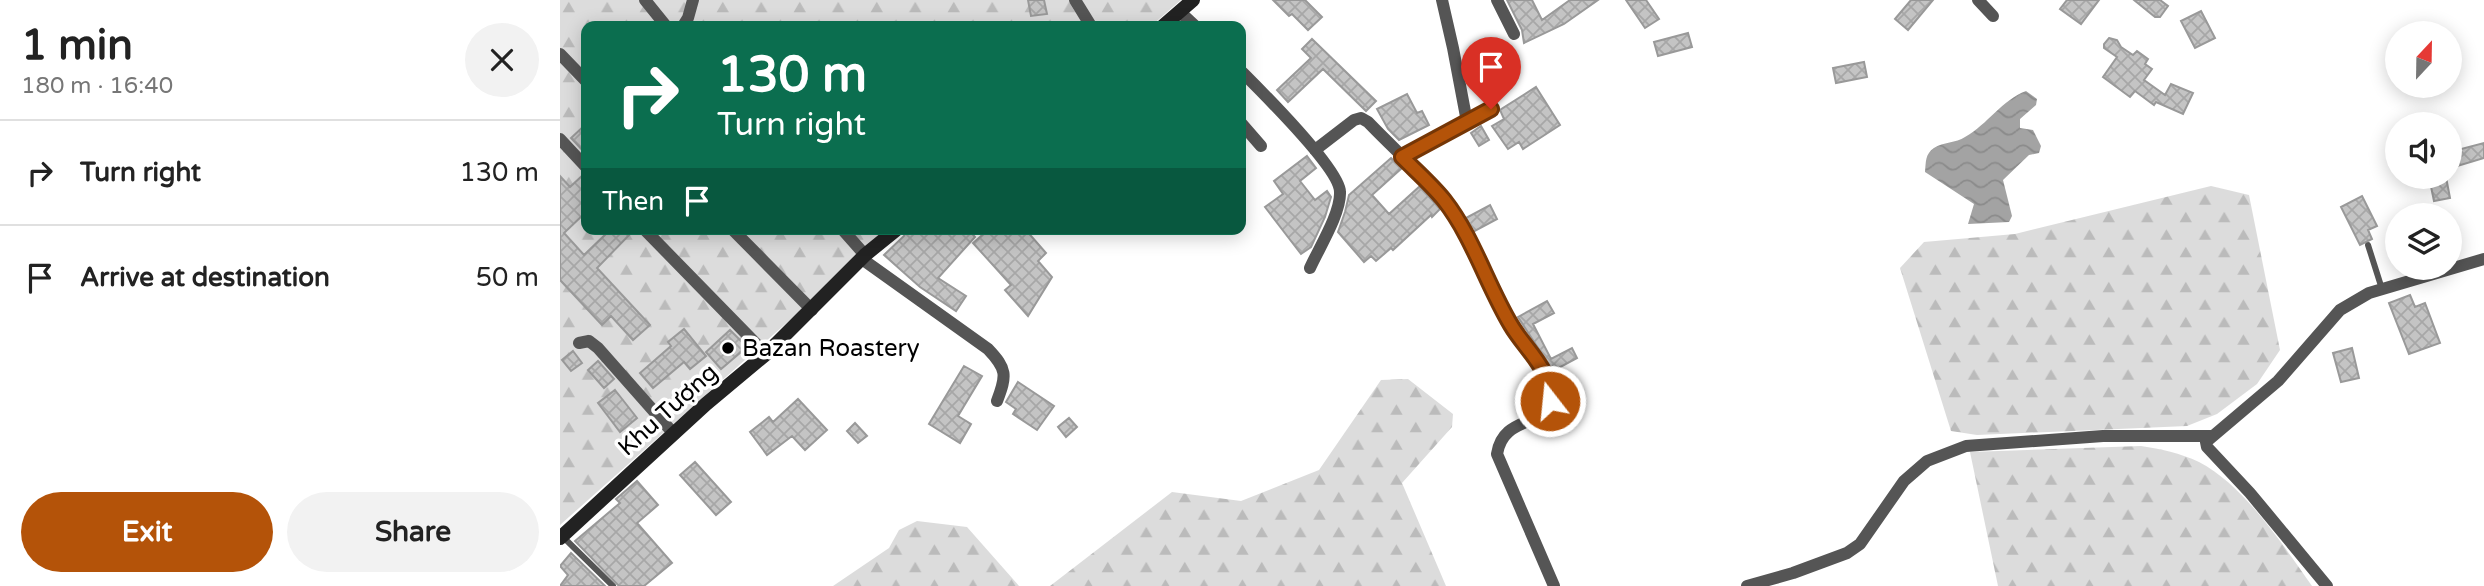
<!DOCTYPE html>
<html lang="en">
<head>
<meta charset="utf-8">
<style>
	body { margin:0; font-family:"Varela Round",sans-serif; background:#f2f2f2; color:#222; height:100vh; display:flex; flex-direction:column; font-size:26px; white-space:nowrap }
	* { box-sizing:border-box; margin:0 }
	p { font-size:23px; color:#767676 }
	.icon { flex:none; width:38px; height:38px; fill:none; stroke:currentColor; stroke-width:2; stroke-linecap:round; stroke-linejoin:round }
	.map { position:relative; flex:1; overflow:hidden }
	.side { display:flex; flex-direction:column; background:#fff; width:560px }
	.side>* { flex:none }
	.hud { position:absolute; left:21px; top:21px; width:665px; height:214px; border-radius:14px; box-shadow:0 4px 18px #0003; background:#0b6e4f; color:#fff; overflow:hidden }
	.needle { width:46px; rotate:22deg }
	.controls { position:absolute; left:1825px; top:21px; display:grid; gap:14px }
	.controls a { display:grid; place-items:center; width:77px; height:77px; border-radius:50%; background:#fff; box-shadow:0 4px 18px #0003; font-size:35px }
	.pin { position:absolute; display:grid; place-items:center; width:60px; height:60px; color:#fff; margin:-72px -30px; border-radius:50% 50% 50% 0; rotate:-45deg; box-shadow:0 0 7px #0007 }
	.pin .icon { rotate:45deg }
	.me { position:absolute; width:77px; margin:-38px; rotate:344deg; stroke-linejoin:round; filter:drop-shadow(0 0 5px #0008) }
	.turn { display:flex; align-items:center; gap:24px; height:147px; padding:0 21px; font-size:32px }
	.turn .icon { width:91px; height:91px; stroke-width:2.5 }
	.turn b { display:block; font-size:49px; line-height:60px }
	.then { display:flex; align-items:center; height:66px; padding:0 21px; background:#0003; gap:14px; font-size:26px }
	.round { display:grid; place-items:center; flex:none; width:74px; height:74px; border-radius:37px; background:#f2f2f2 }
	.overview { display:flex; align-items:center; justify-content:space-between; height:119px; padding:0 21px }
	h1 { font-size:42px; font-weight:800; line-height:52px }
	.action { display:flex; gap:14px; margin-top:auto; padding:14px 21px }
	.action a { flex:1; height:80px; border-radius:42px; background:#b45309; color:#fff; font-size:28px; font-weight:800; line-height:80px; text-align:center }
	.action a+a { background:#f2f2f2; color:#222 }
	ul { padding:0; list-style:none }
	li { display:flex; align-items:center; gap:21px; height:105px; padding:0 21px; border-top:2px solid #e0e0e0 }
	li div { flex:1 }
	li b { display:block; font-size:26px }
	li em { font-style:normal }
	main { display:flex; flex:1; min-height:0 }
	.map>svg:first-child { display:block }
	.forest { fill:url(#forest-firs) }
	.water { fill:url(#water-waves) }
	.building { fill:url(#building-cross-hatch); stroke:#999; stroke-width:2 }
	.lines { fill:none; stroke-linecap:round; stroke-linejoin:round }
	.lane { stroke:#555; stroke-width:6 }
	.street { stroke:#555; stroke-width:12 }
	.secondary { stroke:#222; stroke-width:14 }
	.route-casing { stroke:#753606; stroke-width:18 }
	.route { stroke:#b45309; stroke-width:12 }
	.poi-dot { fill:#000; stroke:#fff; stroke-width:2.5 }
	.labels { text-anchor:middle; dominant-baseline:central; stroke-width:7; stroke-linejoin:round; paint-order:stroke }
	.poi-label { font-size:24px; fill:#000; stroke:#fff; text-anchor:start }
	.street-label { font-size:24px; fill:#000; stroke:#fff }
</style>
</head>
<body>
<main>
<section class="side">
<div class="overview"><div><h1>1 min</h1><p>180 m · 16:40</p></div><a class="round"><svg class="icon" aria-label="close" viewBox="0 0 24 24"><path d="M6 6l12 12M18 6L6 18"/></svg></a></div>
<ul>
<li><svg class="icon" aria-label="right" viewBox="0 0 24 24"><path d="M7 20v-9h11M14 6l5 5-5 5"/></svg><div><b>Turn right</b></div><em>130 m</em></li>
<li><svg class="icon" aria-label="arrive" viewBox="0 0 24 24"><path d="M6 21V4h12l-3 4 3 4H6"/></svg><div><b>Arrive at destination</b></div><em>50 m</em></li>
</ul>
<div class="action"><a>Exit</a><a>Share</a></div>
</section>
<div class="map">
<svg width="1924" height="586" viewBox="0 0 1924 586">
	<defs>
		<pattern id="forest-firs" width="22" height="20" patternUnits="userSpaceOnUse" patternTransform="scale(1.75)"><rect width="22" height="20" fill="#dcdcdc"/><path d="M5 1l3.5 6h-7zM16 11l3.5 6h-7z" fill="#bbb"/></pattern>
		<pattern id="water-waves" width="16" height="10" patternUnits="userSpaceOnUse" patternTransform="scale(1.75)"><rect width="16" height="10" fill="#a3a3a3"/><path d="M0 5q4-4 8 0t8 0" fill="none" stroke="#8b8b8b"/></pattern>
		<pattern id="building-cross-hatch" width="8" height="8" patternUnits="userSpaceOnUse" patternTransform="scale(1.75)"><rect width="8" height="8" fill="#c4c4c4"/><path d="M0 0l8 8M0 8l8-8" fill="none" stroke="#a7a7a7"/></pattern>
	</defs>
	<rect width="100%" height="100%" fill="#fff"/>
	<path class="forest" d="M0,0H621L591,26H26V229H327L231,319L0,525Z
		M1651,186L1689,195L1720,350L1697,384L1657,414L1627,426L1417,435L1391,431L1340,268L1364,242L1455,234Z
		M848,379L893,414L892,427L842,483L886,586H490L612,492L681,501L759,470L821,380Z
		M1581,446C1601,449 1620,453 1639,462C1685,486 1722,544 1752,586H1438L1410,452Z
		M357,521L407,527L459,586H273L329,548L339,530Z"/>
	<path class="water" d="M1466,91L1477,99L1476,105L1460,119V128L1473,130L1481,146L1479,153L1469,155L1443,180L1452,216L1449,222L1408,224L1414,204L1365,172C1366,162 1365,154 1374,148C1383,142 1396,143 1405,137C1428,124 1442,100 1466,91Z"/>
	<path class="building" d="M468,0H484L487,14L471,16Z
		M713,0H745L762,17L748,30L732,14L729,16Z
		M947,0H972L982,20L1010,0H1038L1004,24L964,43L962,30Z
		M1066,0H1086L1099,19L1085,28Z
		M1351,0H1373L1348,30L1335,19Z
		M1507,0H1539L1521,24L1500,9Z
		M1574,0H1600L1608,6L1600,17H1595Z
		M1641,11L1655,38L1635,48L1621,21Z
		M1128,33L1132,47L1098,56L1094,42Z
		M1549,38L1557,40L1561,47L1573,55L1577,51L1588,59L1585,64L1592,69L1584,80L1605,95L1611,84L1633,93L1623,114L1596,102L1594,105L1575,91L1570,97L1543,77L1557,57L1544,48V44Z
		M752,39L816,101L806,111L763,69L728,102L717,90L751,58L742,49Z
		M1304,62L1307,77L1276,83L1273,68Z
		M976,87L1000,125L963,149L959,142L948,149L932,126L944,119L940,110Z
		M847,94L857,113L862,111L869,125L839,140L828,129L817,109Z
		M26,124V154L11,138Z
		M921,126L929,140L919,146L911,133Z
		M1924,143V158L1894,167L1890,152Z
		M747,156L756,168L740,181L755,200L767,191L771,197L765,217L751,247L741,254L705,207L723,194L714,181Z
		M831,158L842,168L812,195L829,214L860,186L880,209L872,217L871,215L833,250L831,248L816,261L811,256L804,262L778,232L785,212L789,195Z
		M23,175L26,176V212L4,233L24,255L51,229H75L37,268L90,325L73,340L51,316L42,325L0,280V176L10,187Z
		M1869,177H1886L1890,198L1874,201Z
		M1802,196L1817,226L1808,230L1812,239L1800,245L1781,207Z
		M930,205L937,219L913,232L906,218Z
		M347,229H408L415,237L378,278L406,296L396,311L360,287L324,255L344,236Z
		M429,229H465L486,253L478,261L492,277L468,316L445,290L451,285L413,243Z
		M1850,295L1855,307L1865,303L1880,343L1849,354L1829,303Z
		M987,301L994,313L973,324L991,359L1012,348L1017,358L993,371L958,317Z
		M124,329L146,356L130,369L124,362L93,388L80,373L111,346L108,342Z
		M170,330L187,347L161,369L146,352Z
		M1792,348L1799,378L1781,382L1773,353Z
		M13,351L22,363L11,371L2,360Z
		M38,361L54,379L44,388L28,370Z
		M404,366L422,376L398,416L411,424L400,443L369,424Z
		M458,382L494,406L477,430L453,414L456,409L446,402Z
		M55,390L77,418L60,432L38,403Z
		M238,399L267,430L245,450L232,436L207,455L190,432L209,417L213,422Z
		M509,418L517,427L506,437L498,427Z
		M295,423L307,436L298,443L287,431Z
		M135,462L171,502L156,515L120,475Z
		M77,481L98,505L77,523L112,563L84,586H59L15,541L60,503L56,499Z
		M11,553L45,586H0L8,575L0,566Z"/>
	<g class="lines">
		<path class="lane" d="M1808,245L1822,289
			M2,536L53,586"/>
		<path class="street" d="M85,0L106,26
			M515,0L531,26
			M882,0L893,48L907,122
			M937,0L954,34
			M1418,0L1433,16
			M620,12L635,26
			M123,26L128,18L133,0
			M0,54L26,81
			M681,71C700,90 780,169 780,192C781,213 759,248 750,268
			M681,123L701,146
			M0,139L26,167
			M755,150L794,120L801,118L808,122C832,147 859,171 883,198C895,213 903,233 912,250C929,283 945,317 967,347C978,362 993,381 990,400C985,428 943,415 937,454L994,586
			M843,157L931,109
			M84,229L206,354
			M172,229L252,310
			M282,229L305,255
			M302,259L428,349C447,369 447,375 437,401
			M19,343L29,341L38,348L114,434
			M1187,586L1233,573L1287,553L1300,544L1344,481L1367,461L1406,446L1543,436H1652
			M1767,586L1690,493L1647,447L1646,442L1718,381L1780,310L1809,293L1924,259"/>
		<path class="secondary" d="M603,26L633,0
			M0,538L146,404L206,354L305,255L337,229"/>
	</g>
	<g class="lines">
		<g class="route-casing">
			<path id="route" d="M931,109L842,157C856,171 872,185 884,200C913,237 927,285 951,325C965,349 993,371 990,401"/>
		</g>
		<use href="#route" class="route"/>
	</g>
	<circle class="poi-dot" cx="168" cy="348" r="7"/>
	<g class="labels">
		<g class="poi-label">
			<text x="182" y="348">Bazan Roastery</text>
		</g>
		<g class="street-label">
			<text transform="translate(108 410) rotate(-42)">Khu Tượng</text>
		</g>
	</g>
</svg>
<div class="controls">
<a><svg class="needle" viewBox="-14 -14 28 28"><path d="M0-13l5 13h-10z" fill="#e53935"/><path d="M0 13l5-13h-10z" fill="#767676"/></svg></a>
<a><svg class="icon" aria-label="sound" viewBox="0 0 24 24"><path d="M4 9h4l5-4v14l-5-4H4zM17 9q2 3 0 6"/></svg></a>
<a><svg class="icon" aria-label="layers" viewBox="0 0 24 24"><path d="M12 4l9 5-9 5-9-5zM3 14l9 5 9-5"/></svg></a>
</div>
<div class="pin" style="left:931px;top:109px;background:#d93025"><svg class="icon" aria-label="arrive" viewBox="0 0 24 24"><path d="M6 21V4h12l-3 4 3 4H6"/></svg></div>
<svg class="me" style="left:990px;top:401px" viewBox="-20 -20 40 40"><circle r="17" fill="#b45309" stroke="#fff" stroke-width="3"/><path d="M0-11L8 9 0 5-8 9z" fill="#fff"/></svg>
<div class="hud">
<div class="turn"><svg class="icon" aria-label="right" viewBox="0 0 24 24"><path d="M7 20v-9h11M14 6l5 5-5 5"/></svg><div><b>130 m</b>Turn right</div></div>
<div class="then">Then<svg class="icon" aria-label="arrive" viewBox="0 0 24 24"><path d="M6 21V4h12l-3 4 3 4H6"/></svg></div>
</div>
</div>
</main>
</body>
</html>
